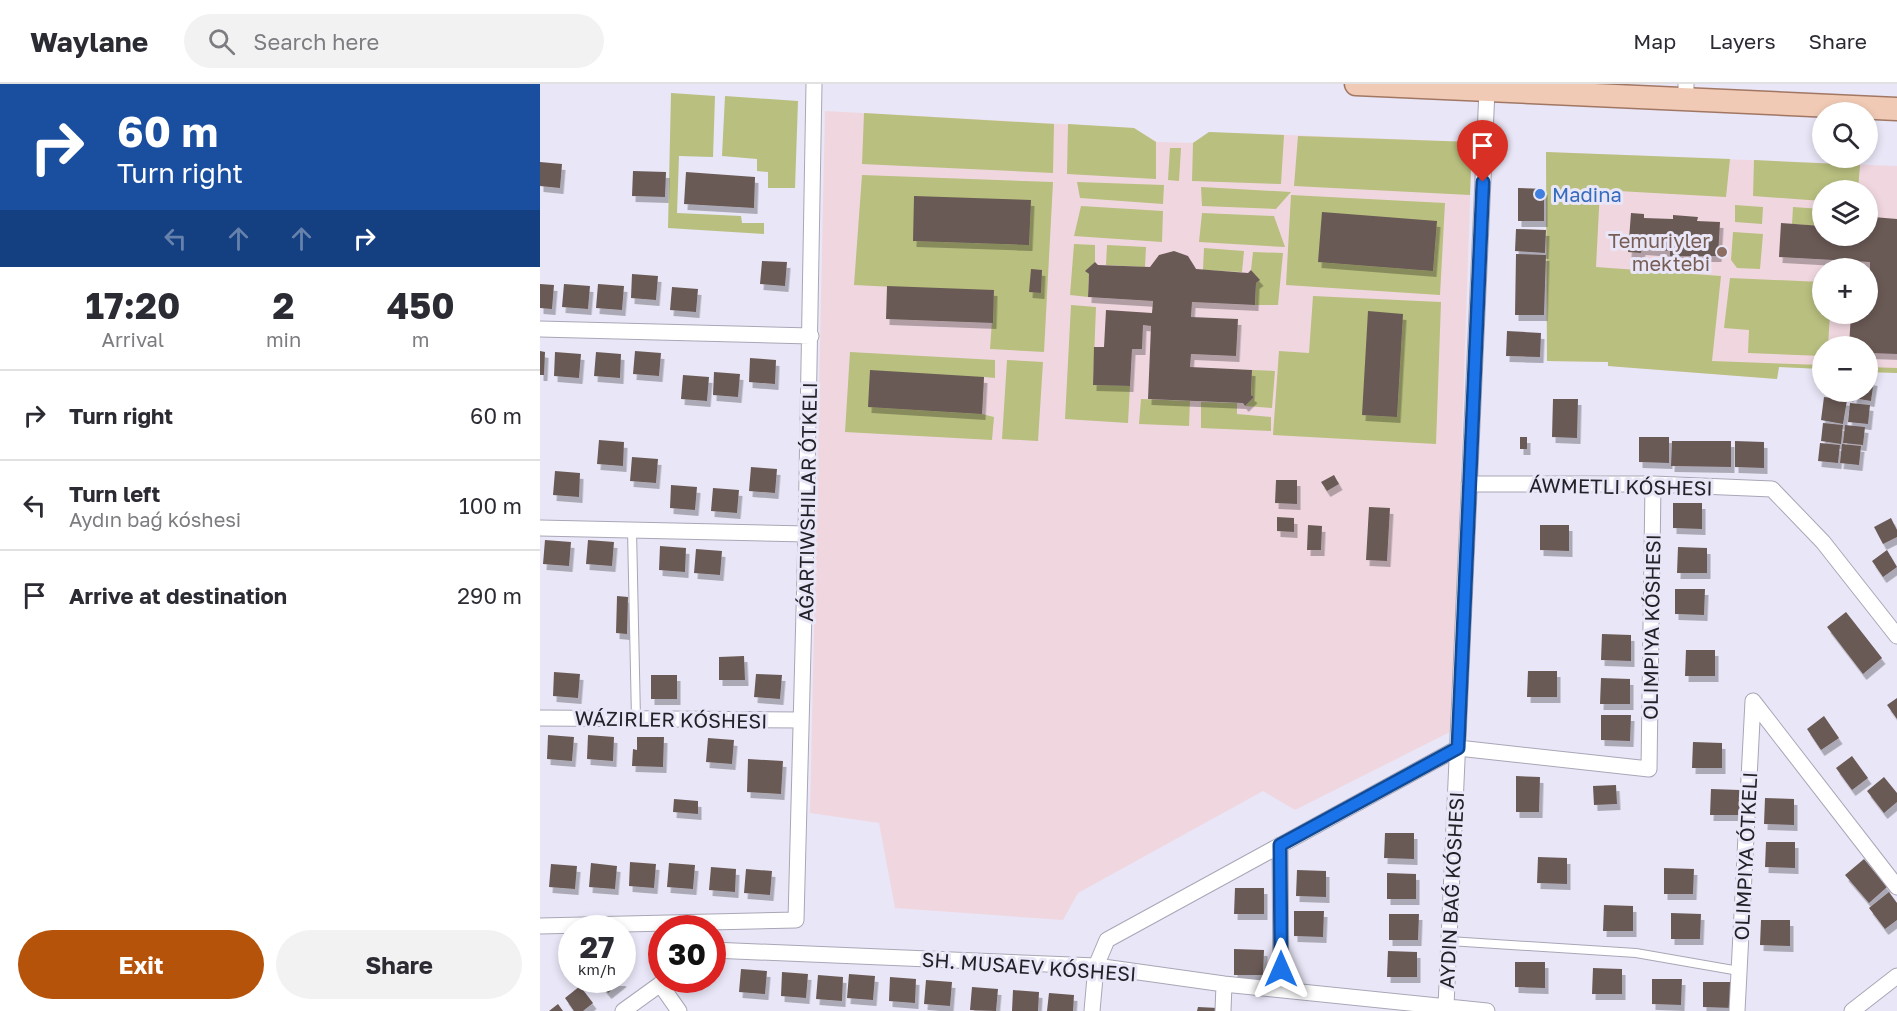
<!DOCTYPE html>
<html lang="en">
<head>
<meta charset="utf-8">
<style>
	body { margin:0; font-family:"Golos Text",sans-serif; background:#f2f2f3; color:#2b2b33; height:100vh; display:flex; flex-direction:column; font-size:22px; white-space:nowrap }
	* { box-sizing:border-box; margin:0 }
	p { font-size:20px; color:#7c7c81 }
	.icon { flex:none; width:33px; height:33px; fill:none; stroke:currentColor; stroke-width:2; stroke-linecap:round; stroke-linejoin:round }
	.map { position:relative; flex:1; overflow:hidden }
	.panel { display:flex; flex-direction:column; background:#fff; width:540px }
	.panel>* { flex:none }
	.guide { background:#1a4fa0; color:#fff; overflow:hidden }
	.fabs { position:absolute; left:1272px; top:18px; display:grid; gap:12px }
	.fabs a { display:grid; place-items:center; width:66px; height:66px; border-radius:50%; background:#fff; box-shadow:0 3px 9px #0003; font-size:30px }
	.speed { position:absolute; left:18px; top:831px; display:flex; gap:12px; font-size:30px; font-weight:700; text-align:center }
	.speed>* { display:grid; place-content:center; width:78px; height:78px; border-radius:50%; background:#fff; box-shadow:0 3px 9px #0003; line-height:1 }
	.speed small { font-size:15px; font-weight:400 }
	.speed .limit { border:9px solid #d22; background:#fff; color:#111 }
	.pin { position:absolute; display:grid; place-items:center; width:51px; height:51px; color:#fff; margin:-62px -26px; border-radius:50% 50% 50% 0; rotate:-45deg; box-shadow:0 0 6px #0007 }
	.pin .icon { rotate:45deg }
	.me { position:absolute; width:66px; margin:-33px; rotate:0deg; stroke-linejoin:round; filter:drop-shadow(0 0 4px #0008) }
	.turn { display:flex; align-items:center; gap:21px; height:126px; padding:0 18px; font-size:27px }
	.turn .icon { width:78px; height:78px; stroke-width:2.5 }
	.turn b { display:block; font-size:42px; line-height:51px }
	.lanes { display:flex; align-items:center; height:57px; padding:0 18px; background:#0003; justify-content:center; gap:30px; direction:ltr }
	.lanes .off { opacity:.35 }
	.eta { display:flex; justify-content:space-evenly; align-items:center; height:102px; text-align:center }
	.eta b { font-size:36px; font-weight:700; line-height:42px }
	.action { display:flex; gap:12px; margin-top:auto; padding:12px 18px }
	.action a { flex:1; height:69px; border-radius:36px; background:#b45309; color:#fff; font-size:24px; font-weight:700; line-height:69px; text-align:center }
	.action a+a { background:#f2f2f3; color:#2b2b33 }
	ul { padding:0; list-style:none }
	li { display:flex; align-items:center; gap:18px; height:90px; padding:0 18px; border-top:2px solid #e1e1e2 }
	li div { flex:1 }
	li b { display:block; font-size:22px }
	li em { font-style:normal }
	header { display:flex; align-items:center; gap:36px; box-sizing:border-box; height:84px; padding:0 30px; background:#fff; border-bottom:2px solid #e1e1e2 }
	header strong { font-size:28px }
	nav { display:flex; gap:33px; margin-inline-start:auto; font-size:21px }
	.search { width:420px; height:54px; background:#f2f2f3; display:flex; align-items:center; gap:15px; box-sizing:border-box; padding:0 21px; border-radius:33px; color:#7c7c81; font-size:22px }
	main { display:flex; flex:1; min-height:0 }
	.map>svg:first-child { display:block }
	.education { fill:#f0d7df; fill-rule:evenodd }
	.green { fill:#b9bf7f }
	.building { fill:#6a5a56; filter:url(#shadow) }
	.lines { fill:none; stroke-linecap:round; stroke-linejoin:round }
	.service-casing { stroke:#a9a6b6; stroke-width:10 }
	.minor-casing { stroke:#a9a6b6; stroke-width:17 }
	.primary-casing { stroke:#a17763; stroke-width:25 }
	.service { stroke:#fff; stroke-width:8 }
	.minor { stroke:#fff; stroke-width:15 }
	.primary { stroke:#f0cab5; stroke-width:22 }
	.route-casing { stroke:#114b97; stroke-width:15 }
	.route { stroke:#1a73e8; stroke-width:10 }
	.shop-dot { fill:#3f7fe0; stroke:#e9e6f7; stroke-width:2 }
	.education-dot { fill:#8d6e63; stroke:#e9e6f7; stroke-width:2 }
	.labels { text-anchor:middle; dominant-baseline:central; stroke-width:6; stroke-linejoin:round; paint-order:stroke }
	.shop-label { font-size:20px; fill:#366cbe; stroke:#e9e6f7; text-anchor:start }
	.education-label { font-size:20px; fill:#785e54; stroke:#e9e6f7; text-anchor:end }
	.street-label { font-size:20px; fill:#222127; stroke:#e9e6f7 }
</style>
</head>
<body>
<header>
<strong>Waylane</strong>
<div class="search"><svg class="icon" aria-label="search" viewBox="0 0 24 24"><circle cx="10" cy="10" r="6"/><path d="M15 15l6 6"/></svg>Search here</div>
<nav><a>Map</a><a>Layers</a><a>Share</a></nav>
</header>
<main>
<section class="panel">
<div class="guide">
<div class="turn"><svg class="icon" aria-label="right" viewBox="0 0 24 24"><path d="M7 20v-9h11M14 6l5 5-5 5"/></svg><div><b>60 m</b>Turn right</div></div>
<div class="lanes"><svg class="icon off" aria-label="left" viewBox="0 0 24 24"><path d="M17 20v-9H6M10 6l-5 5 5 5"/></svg><svg class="icon off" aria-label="ahead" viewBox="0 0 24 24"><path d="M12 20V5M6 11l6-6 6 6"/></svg><svg class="icon off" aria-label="ahead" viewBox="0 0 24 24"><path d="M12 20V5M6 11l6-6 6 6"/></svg><svg class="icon" aria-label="right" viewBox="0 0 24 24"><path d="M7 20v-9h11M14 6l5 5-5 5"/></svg></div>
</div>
<div class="eta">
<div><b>17:20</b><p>Arrival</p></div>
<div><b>2</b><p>min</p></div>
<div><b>450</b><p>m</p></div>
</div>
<ul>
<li><svg class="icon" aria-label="right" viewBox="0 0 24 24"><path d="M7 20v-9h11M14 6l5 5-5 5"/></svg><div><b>Turn right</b></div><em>60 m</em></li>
<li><svg class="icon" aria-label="left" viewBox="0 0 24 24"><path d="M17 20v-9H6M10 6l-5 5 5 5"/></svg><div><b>Turn left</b><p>Aydın baǵ kóshesi</p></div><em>100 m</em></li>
<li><svg class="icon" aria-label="arrive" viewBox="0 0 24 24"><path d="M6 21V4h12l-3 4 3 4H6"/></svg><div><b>Arrive at destination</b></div><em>290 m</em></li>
</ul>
<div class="action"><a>Exit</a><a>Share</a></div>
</section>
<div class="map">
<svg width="1357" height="927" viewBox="0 0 1357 927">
	<defs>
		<filter id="shadow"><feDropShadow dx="3.5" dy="6" stdDeviation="0" flood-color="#0004"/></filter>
	</defs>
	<rect width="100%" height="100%" fill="#e9e6f7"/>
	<path class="education" d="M285,27L594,44L617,58L653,59L669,48L932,58L912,647L755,726L723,707L538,809L523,836L355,824L339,739L270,729Z
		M1006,68L1357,82V289L1328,288V262H1282V285L1239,283L1237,295L1068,282V278L1007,277ZM1282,106H1328V152H1282ZM1282,184H1328V230H1282Z"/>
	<path class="green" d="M131,9L175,12L173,73L139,72L137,129L201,132L202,139H224V150L128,144Z
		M185,12L258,17L255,104H228V88L217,87V75L182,72Z
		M324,29L514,40L513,89L322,80Z
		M528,40L594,44L616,58V95L527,90Z
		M669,48L744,51L741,100L652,97L653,59Z
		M758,52L932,58L930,111L754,102Z
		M630,64H641L639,97L628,96Z
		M1006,68L1190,75L1186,113L1060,106L1056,183L1181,192L1172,277L1282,281V285L1239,283L1237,295L1068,282V278L1007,277Z
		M1214,76L1320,81L1318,106H1282V117L1213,112Z
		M322,91L513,98L504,268L450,265L454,208L314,201Z
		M537,98L624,101L623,120L540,114Z
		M661,103L751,108L736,125L662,122Z
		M751,111L905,119L900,211L746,201Z
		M1195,121L1223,123L1222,140L1195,138Z
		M541,122L623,127L622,158L534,152Z
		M1253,123L1282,125V142L1252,140Z
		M662,129L734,132L745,163L659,158Z
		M1193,148L1223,150L1220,185L1197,184L1191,176Z
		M534,160L555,161V178L546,187L549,190L548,213L530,211Z
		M567,161L606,163L605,183L566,181Z
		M664,164L704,167L702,188L663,186Z
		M713,168L743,169L738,221H715L716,199L719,196L711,186Z
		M1190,194L1282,198V230H1290L1288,262H1282V272L1208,269L1209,246L1184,244Z
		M773,212L901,218L896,360L733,351L739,267L769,269Z
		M531,221L556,223L553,300L590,302L588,339L525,335Z
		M310,268L455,276V294L444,293L442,330L454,333L452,356L305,348Z
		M467,276L503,278L498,357L462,355Z
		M1328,283L1357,284V289L1328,288Z
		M712,286L735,287L732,324L705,322L714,313L711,311Z
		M601,315L650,317L649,342L599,340Z
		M661,318L697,319V330L731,333V347L661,344Z"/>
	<path class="building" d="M0,78L22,80L20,104L0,102Z
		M93,87L126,88L125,113L92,112Z
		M146,88L215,93L214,124L144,120Z
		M978,104L1004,105V137H978Z
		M374,112L491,116L489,161L373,157Z
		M782,128L897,137L893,187L778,178Z
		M1091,129L1104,130V134L1133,135V131L1158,133L1157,137L1180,138L1178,172H1130V167L1102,165L1101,169L1088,168Z
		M1333,133L1357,135V270L1328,269V262H1309L1311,230H1328L1330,178L1239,173L1241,139L1282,142V152H1328V144L1332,145Z
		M976,145L1006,146L1005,169L975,167Z
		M634,167L648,172L656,185L708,189L711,186L720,196L716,199L715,221L652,218L651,233L698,235L696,272L651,270L650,283L712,286L711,311L714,313L705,322L703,319L608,315L611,242L603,241L602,265H592L590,302L553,301L554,263H564L566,226L612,229L613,217L548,213L549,190L545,187L555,178L558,181L610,183L619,171Z
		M976,170L1006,171L1004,231H975Z
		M222,177L247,178L245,202L220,200Z
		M491,185L502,186L501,209L489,208Z
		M92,190L118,192L116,216L91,214Z
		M0,200L14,201L12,225L0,224Z
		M24,200L50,202L48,225L22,223Z
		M58,200L84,202L82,226L56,224Z
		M347,202L454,206L453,239L346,235Z
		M132,203L158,205L156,228L130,226Z
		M828,227L863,230L857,333L822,331Z
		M967,247L1001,249L1000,273L966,272Z
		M0,267L5,268L4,291H0Z
		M95,267L121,269L119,292L93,290Z
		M15,268L41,270L39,294L14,292Z
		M56,268L81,270L80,294L54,292Z
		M210,274L236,276L235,300L209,298Z
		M330,286L444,293L442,330L328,323Z
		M174,288L200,290L198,313L173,311Z
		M143,291L169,293L167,317L141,315Z
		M1328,295L1334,296L1331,317L1313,314L1314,308H1328Z
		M1291,308H1311L1310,312L1291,310Z
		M1284,313L1307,316L1303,340L1281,336Z
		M1013,315H1038L1037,354L1012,353Z
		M1310,319L1330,321L1328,340L1308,338Z
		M1283,339L1303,341L1301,360L1281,357Z
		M1305,341L1325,343L1323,361L1303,359Z
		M980,353H987V365H980Z
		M1099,353H1129V379L1099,378Z
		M59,356L84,358L83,382L57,380Z
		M1132,357H1191V383L1131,382Z
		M1195,357L1224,358V384L1195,383Z
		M1280,359L1300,361L1298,379L1278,377Z
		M1302,360L1321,362L1319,381L1300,379Z
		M92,373L118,375L116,399L90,397Z
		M211,383L237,385L235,409L209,407Z
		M15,387L40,389L39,413L13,411Z
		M794,391L799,400L787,407L781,398Z
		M736,396H757V420L735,419Z
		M131,401L157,403L155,426L130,424Z
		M173,404L199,406L197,429L171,427Z
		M1133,419H1162V445L1133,444Z
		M829,423L850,424L847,477L826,476Z
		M737,433L754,434V448L737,447Z
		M1351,434L1357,446V453L1343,460L1334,443Z
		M768,441L782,442L781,466H767Z
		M1000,441H1029V467L1000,466Z
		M5,456L31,458L29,482L3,480Z
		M48,456L74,458L72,482L46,480Z
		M120,462L146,464L145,488L119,486Z
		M1138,463L1167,464V489H1137Z
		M156,465L182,467L180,491L154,489Z
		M1347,466L1357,483L1343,493L1332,477Z
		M1135,505H1165L1164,531L1135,530Z
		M77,512L88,513L87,550L76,549Z
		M1306,528L1342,574L1323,590L1287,543Z
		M1062,550L1091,551V577L1061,576Z
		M1146,566H1175V592H1145Z
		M204,572L205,596H179V573Z
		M988,587H1017V613H987Z
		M14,588L40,590L38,614L13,612Z
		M216,590L242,591L240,615L214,613Z
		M111,591H137V615H111Z
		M1061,594L1090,595V620H1060Z
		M1357,614V635L1347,621Z
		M1061,631H1091L1090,657L1061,656Z
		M1284,632L1299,654L1281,666L1267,645Z
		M8,651L34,653L32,677L7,675Z
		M48,651L74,653L73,677L47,675Z
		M97,653H124L123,683L92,682L93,665L97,666Z
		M168,654L194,656L192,680L166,678Z
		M1153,658L1182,659V684H1152Z
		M1312,672L1328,694L1312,706L1296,684Z
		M208,675L243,677L241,710L207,708Z
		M976,692L1000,693L999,728H976Z
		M1344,693L1357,709V718L1344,729L1327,707Z
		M1076,701L1077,720L1054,721L1053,702Z
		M1171,705L1200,706V731H1170Z
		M1225,714L1254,715V741L1224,740Z
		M134,715L158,717V730L133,728Z
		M845,749H874V775L844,774Z
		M1226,758H1255V784L1225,783Z
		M998,773L1027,774V800L997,799Z
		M1324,775L1347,803L1329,819L1305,791Z
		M90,778L116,780L114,804L89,802Z
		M51,779L77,782L75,805L49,803Z
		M129,779L155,781L153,805L127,803Z
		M11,780L37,782L35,805L9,803Z
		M171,783L196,785L195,808L169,806Z
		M1124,784L1154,785L1153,810H1124Z
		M206,785L232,787L230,811L204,809Z
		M757,786L786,787V813L756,812Z
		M847,789L876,790V815H847Z
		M695,804H724V830H694Z
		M1349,808L1357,819V836L1345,845L1329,824Z
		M1064,821L1093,822V847H1063Z
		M754,827H784L783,853L754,852Z
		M1131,829L1161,830L1160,855H1131Z
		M849,830H879L878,856H849Z
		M1221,836H1250V862L1220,861Z
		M694,865L724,866L723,891H694Z
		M848,867L877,868V893H847Z
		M975,878H1005V904L975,903Z
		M1053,884L1082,885V910H1052Z
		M201,885L227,887L225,910L199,908Z
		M242,888L268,890L266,914L241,912Z
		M309,890L335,892L333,916L307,914Z
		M278,891L303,893L302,917L276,915Z
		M350,893L376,895L375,919L349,917Z
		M1112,895H1142L1141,921L1112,920Z
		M57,896H82L83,897L68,909Z
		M386,896L412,898L410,922L384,920Z
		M1163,898H1193L1192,924L1163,923Z
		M40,902L53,919L43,927H34L25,914Z
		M432,903L458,905L456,927L430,926Z
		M473,906L499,908L498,927H472Z
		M509,909L534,911L533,927H507Z
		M18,920L23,927H9Z
		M658,923L678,924L677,927H657Z"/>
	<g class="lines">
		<g class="service-casing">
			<path id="service" d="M92,446L96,635
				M909,857L1096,869L1199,887"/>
		</g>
		<g class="minor-casing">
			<path id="minor" d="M1146,15V0
				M0,245L271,252
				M929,400H1113L1232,405L1283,458L1357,552
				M0,444L266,450
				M1213,617L1357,803
				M0,634L261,636
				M740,761L741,906
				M0,842L256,836L266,450L274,0
				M172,866L556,882L684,900L947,927
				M120,900L139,927
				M906,922L947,6
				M83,927L126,896
				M552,927L556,882L567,856L918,664L1109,685L1113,400
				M683,927L684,900
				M1197,927L1213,617
				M1312,927L1357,892"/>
		</g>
		<g class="primary-casing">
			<path id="primary" d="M816,0L1357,25"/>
		</g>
		<use href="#service" class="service"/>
		<use href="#minor" class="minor"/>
		<use href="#primary" class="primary"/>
	</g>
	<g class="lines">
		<g class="route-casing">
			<path id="route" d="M741,885L740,761L918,664L943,98"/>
		</g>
		<use href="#route" class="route"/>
	</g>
	<circle class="shop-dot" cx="1000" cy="110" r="6"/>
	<circle class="education-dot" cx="1182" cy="168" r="6"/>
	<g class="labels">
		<g class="shop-label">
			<text x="1012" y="110">Madina</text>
		</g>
		<g class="education-label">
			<text x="1170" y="156">Temuriyler<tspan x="1170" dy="23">mektebi</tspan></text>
		</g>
		<g class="street-label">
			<text transform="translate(1081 402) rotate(1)">ÁWMETLI KÓSHESI</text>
			<text transform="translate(267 418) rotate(-89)">AǴARTIWSHILAR ÓTKELI</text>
			<text transform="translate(1111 543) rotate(-89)">OLIMPIYA KÓSHESI</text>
			<text transform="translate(131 635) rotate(1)">WÁZIRLER KÓSHESI</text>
			<text transform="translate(1205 772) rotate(-87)">OLIMPIYA ÓTKELI</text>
			<text transform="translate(911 806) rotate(-87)">AYDIN BAǴ KÓSHESI</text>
			<text transform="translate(489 882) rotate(4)">SH. MUSAEV KÓSHESI</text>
		</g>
	</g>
</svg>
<div class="fabs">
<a><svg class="icon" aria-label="search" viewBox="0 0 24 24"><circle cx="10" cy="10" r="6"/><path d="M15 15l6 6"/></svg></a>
<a><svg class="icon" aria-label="layers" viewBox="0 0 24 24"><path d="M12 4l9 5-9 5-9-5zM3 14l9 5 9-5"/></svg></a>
<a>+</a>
<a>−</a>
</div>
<div class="speed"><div>27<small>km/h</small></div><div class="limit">30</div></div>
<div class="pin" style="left:943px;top:98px;background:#d93025"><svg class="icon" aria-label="arrive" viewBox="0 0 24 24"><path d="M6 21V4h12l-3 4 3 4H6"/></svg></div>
<svg class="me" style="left:741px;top:885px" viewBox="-20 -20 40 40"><path d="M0-17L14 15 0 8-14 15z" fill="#1a73e8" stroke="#fff" stroke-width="4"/></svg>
</div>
</main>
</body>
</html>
